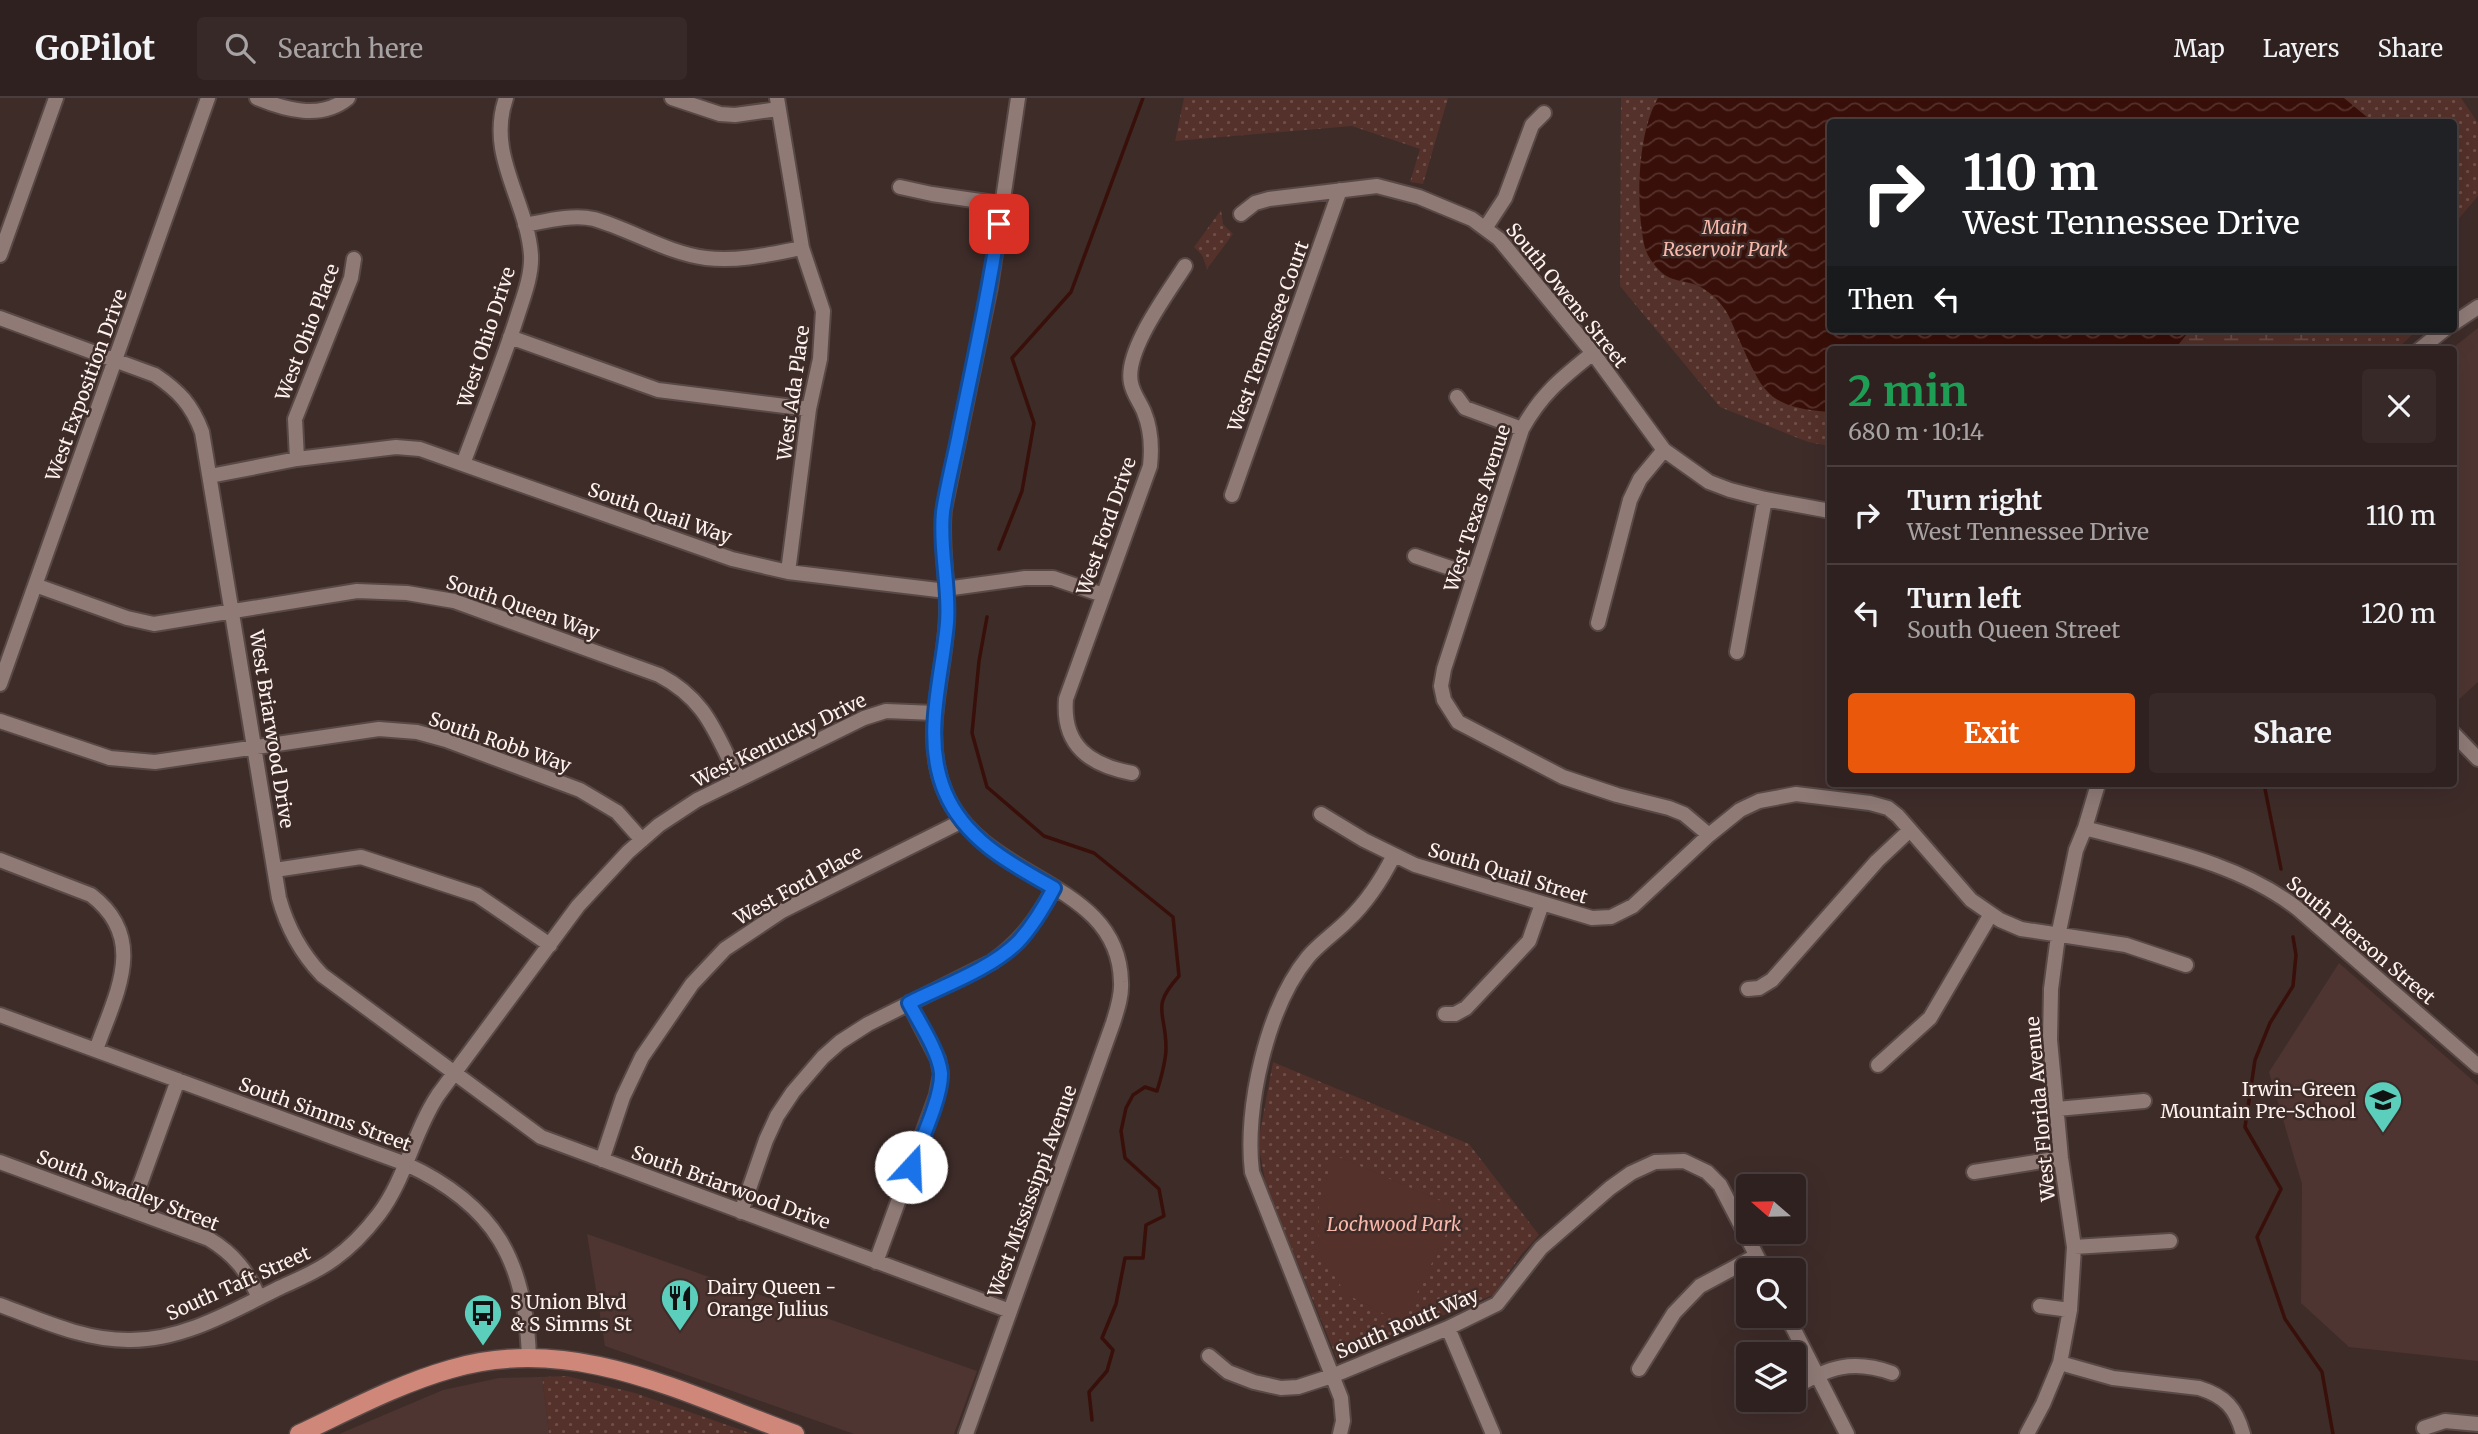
<!DOCTYPE html>
<html lang="en">
<head>
<meta charset="utf-8">
<style>
	body { margin:0; font-family:Merriweather,serif; background:#362928; color:#f1f3f6; height:100vh; display:flex; flex-direction:column; font-size:26px; white-space:nowrap }
	* { box-sizing:border-box; margin:0 }
	p { font-size:23px; color:#a7a3a4 }
	.icon { flex:none; width:38px; height:38px; fill:none; stroke:currentColor; stroke-width:2; stroke-linecap:round; stroke-linejoin:round }
	.map { position:relative; flex:1; overflow:hidden }
	.details { position:absolute; left:1827px; top:248px; width:630px; height:441px; display:flex; flex-direction:column; background:#2e211f; border-radius:7px; box-shadow:0 7px 28px #0002,0 0 0 2px #493e3d }
	.details>* { flex:none }
	.hud { position:absolute; left:1827px; top:21px; width:630px; height:214px; border-radius:7px; box-shadow:0 7px 28px #0002,0 0 0 2px #493e3d; background:#202124; color:#fff; overflow:hidden }
	.needle { width:46px; rotate:290deg }
	.buttons { position:absolute; left:1736px; top:1076px; display:grid; gap:14px }
	.buttons a { display:grid; place-items:center; width:70px; height:70px; border-radius:7px; background:#2e211f; box-shadow:0 7px 28px #0002,0 0 0 2px #493e3d; font-size:35px }
	.pin { position:absolute; display:grid; place-items:center; width:60px; height:60px; color:#fff; margin:-30px; border-radius:14px; box-shadow:0 4px 10px #0006 }
	.me { position:absolute; width:77px; margin:-38px; rotate:20deg; stroke-linejoin:round; filter:drop-shadow(0 0 5px #0008) }
	.turn { display:flex; align-items:center; gap:24px; height:147px; padding:0 21px; font-size:32px }
	.turn .icon { width:91px; height:91px; stroke-width:2.5 }
	.turn b { display:block; font-size:49px; line-height:60px }
	.then { display:flex; align-items:center; height:66px; padding:0 21px; background:#0003; gap:14px; font-size:26px }
	.round { display:grid; place-items:center; flex:none; width:74px; height:74px; border-radius:7px; background:#362928 }
	.headline { display:flex; align-items:center; justify-content:space-between; height:119px; padding:0 21px }
	h1 { font-size:42px; font-weight:700; line-height:52px; color:#1e9e55 }
	.cta { display:flex; gap:14px; margin-top:auto; padding:14px 21px }
	.cta a { flex:1; height:80px; border-radius:7px; background:#ea580c; color:#fff; font-size:28px; font-weight:700; line-height:80px; text-align:center }
	.cta a+a { background:#362928; color:#f1f3f6 }
	ul { padding:0; list-style:none }
	li { display:flex; align-items:center; gap:21px; height:98px; padding:0 21px; border-top:2px solid #493e3d }
	li div { flex:1 }
	li b { display:block; font-size:26px }
	li em { font-style:normal }
	header { display:flex; align-items:center; gap:42px; box-sizing:border-box; height:98px; padding:0 35px; background:#2e211f; border-bottom:2px solid #493e3d }
	header strong { font-size:33px }
	nav { display:flex; gap:38px; margin-inline-start:auto; font-size:24px }
	.search { width:490px; height:63px; background:#362928; display:flex; align-items:center; gap:18px; box-sizing:border-box; padding:0 24px; border-radius:7px; color:#a7a3a4; font-size:26px }
	.map>svg:first-child { display:block }
	.built { fill:#4e3531 }
	.green { fill:url(#green-dots) }
	.wetland { fill:url(#wetland-marsh) }
	.pitch { fill:#54312a }
	.water { fill:url(#water-waves) }
	.lines { fill:none; stroke-linecap:round; stroke-linejoin:round }
	.stream { stroke:#390f09; stroke-width:3.5 }
	.minor-casing { stroke:#584946; stroke-width:18 }
	.major-casing { stroke:#584946; stroke-width:21 }
	.minor { stroke:#8f7a76; stroke-width:14 }
	.major { stroke:#cf877a; stroke-width:18 }
	.route-casing { stroke:#114b97; stroke-width:18 }
	.route { stroke:#1a73e8; stroke-width:12 }
	.labels { text-anchor:middle; dominant-baseline:central; stroke-width:5; stroke-linejoin:round; paint-order:stroke }
	.park-label { font-size:19px; font-style:italic; fill:#f9b8ab; stroke:#3e2c29 }
	.street-label { font-size:19px; fill:#fef2ef; stroke:#3e2c29 }
	.poi-label { font-size:19px; fill:#fef2ef; stroke:#3e2c29; text-anchor:start }
</style>
</head>
<body>
<header>
<strong>GoPilot</strong>
<div class="search"><svg class="icon" aria-label="search" viewBox="0 0 24 24"><circle cx="10" cy="10" r="6"/><path d="M15 15l6 6"/></svg>Search here</div>
<nav><a>Map</a><a>Layers</a><a>Share</a></nav>
</header>
<div class="map">
<svg width="2478" height="1336" viewBox="0 0 2478 1336">
	<defs>
		<pattern id="green-dots" width="8" height="8" patternUnits="userSpaceOnUse" patternTransform="scale(1.75)"><rect width="8" height="8" fill="#54312a"/><path d="M2 2h.1M6 6h.1" fill="none" stroke="#6e4f49" stroke-width="1.8" stroke-linecap="round"/></pattern>
		<pattern id="wetland-marsh" width="20" height="14" patternUnits="userSpaceOnUse" patternTransform="scale(1.75)"><rect width="20" height="14" fill="#54312a"/><path d="M1 5h8M5 5V1M11 12h8M15 12V8" fill="none" stroke="#6e4f49"/></pattern>
		<pattern id="water-waves" width="16" height="10" patternUnits="userSpaceOnUse" patternTransform="scale(1.75)"><rect width="16" height="10" fill="#390f09"/><path d="M0 5q4-4 8 0t8 0" fill="none" stroke="#57322d"/></pattern>
	</defs>
	<rect width="100%" height="100%" fill="#3e2c29"/>
	<path class="built" d="M2478,230V584L2454,606V252H2450Z
		M2339,865L2478,987V1263L2349,1249L2301,1205L2302,1086L2269,974Z
		M587,1136L977,1273L954,1336H854L605,1248Z
		M542,1279L549,1336H339L443,1292L499,1280Z"/>
	<path class="green" d="M1184,0H1448L1423,86L1410,84L1420,51L1352,28L1175,43Z
		M1621,0H2461L2478,25V98L2454,126V24H1830V231H2418L2396,252H1830V348L1808,344L1720,309L1620,188Z
		M1221,112L1223,126L1233,136L1207,171L1202,157L1194,149Z
		M1273,964L1469,1046L1539,1137L1521,1157L1493,1197L1337,1261L1266,1087L1258,1045Z
		M567,1278L635,1295L753,1336H549L542,1279Z"/>
	<path class="wetland" d="M2191,231H2317L2316,237L2299,252H2174Z"/>
	<path class="pitch" d="M1334,1057L1453,1108L1456,1116L1402,1225L1346,1196L1318,1153L1319,1106Z"/>
	<path class="water" d="M1658,0H2344L2373,24H1830V231H2191L2174,252H1830V314C1764,309 1763,293 1737,237C1733,228 1729,216 1723,209C1717,200 1708,193 1699,188C1685,182 1671,184 1660,173C1652,165 1646,156 1644,146C1636,106 1637,36 1658,0Z"/>
	<g class="lines">
		<path class="stream" d="M999,451L1022,393L1034,325L1012,260L1071,194L1143,0
			M987,519L979,563L972,635L987,689L1044,738L1094,755L1173,819L1179,878C1150,910 1166,913 1166,950C1166,964 1161,980 1157,993L1145,989L1133,997L1126,1010L1121,1033L1125,1060L1159,1091L1164,1118L1146,1127L1143,1160H1125L1116,1206L1102,1240L1113,1252L1107,1273L1089,1294L1092,1322
			M2264,686L2281,771
			M2293,839L2296,857L2293,888L2270,925L2255,962L2245,1029L2281,1091L2257,1139L2285,1221L2322,1274L2333,1336"/>
		<g class="minor-casing">
			<path id="minor" d="M257,0C286,12 321,22 348,0
				M672,0L720,16L735,17L778,11
				M777,0L802,150L823,213L820,261L809,311L788,474
				M900,89L932,96L1001,106
				M1241,116L1255,105L1269,101L1377,88L1419,99L1472,121L1499,141L1593,255L1664,352L1709,384L1730,392L1765,401L1830,413
				M525,127C546,123 573,116 594,121C632,132 667,155 706,160C738,164 771,156 802,150
				M1486,129L1505,100L1532,27L1544,15
				M0,157L56,0
				M0,220L155,277C179,293 192,307 202,334L279,800C287,829 301,855 322,877L541,1039L1010,1213
				M2454,225L2478,209
				M510,239L658,292L809,311
				M2419,252L2445,231
				M1593,255C1562,280 1542,295 1522,331L1444,571L1441,588L1444,602L1458,624L1563,679L1617,697L1669,710L1684,716L1709,737
				M1457,299L1465,310L1522,331
				M297,361L295,321L351,180L354,161
				M463,366C481,317 501,269 517,219C523,200 532,178 531,157C527,102 486,57 506,0
				M210,378L297,361L396,349L420,351L732,461L788,474L938,492L1025,480H1053L1103,497
				M1232,397L1340,92
				M1415,458L1474,478
				M35,487L127,520L154,526L357,493L407,495L454,503L659,577C707,602 715,635 739,681
				M1598,525L1630,402L1640,381L1664,352
				M1737,554L1765,401
				M0,586L208,0
				M0,623L110,660L155,664L379,631L417,634L446,642L580,692L617,714L642,742
				M2454,636L2478,661
				M1132,675C1090,667 1062,648 1066,601L1150,368C1152,350 1151,331 1144,314C1140,304 1133,296 1131,285C1124,253 1168,195 1185,168
				M1321,716L1364,742L1415,767L1592,820L1611,819L1633,808L1709,737L1740,712L1759,703L1796,696L1870,705L1888,710L1898,718L1971,802L2000,822L2021,831L2126,847L2186,867
				M2085,730C2158,750 2238,764 2298,811L2478,968
				M0,762L91,797C149,841 115,897 96,952
				M275,772L361,759L477,797L550,847
				M1748,891L1759,890L1772,882L1877,763L1910,732
				M1445,916H1455L1466,910L1529,843L1542,806
				M0,917L406,1066C495,1107 526,1163 529,1260
				M1878,967L1930,920L1991,816
				M2057,1011L2144,1003
				M602,1062L623,999L642,959L692,886L725,851L782,813L962,723
				M0,1064L209,1141C234,1156 248,1174 259,1200
				M1974,1074L2061,1060
				M131,1111L178,982
				M741,1114L766,1042L777,1018L793,994L823,959L840,944L868,926L992,864C1021,844 1038,820 1054,790
				M2074,1149L2170,1143
				M876,1164L937,997L941,976L938,961L909,905
				M0,1207C41,1222 83,1242 128,1242C181,1243 231,1214 277,1191C296,1182 317,1174 334,1161C351,1149 366,1133 379,1116C406,1080 413,1035 438,997L578,808L628,754L659,727L697,702L864,620L886,613L935,615
				M2040,1208L2070,1212
				M1787,1218L1847,1336
				M1448,1230L1493,1336
				M1209,1258L1228,1274L1254,1284L1281,1290L1298,1289L1332,1278L1448,1230L1497,1206L1541,1150L1610,1090L1631,1075L1655,1064L1684,1063L1707,1074L1720,1087L1764,1172
				M2060,1265L2113,1280L2199,1290C2225,1298 2236,1310 2243,1336
				M1639,1271L1674,1215L1700,1188L1756,1158
				M1794,1290C1828,1269 1853,1261 1892,1275
				M2424,1330L2445,1323L2478,1326
				M966,1336L1113,925C1117,912 1122,898 1121,884C1119,781 983,785 945,694C920,636 946,576 947,516C948,481 940,446 944,411L990,189L1018,0
				M1340,1336L1343,1323L1341,1300L1252,1074C1244,1011 1267,909 1308,859C1319,846 1335,835 1348,822C1367,804 1382,781 1394,757
				M2027,1336L2043,1306L2060,1265L2070,1212L2074,1149L2061,1060L2050,942L2051,891L2058,838L2076,752L2085,730L2098,686"/>
		</g>
		<g class="major-casing">
			<path id="major" d="M299,1336C348,1313 398,1286 451,1271C572,1235 683,1295 795,1336"/>
		</g>
		<use href="#minor" class="minor"/>
		<use href="#major" class="major"/>
	</g>
	<g class="lines">
		<g class="route-casing">
			<path id="route" d="M911,1069C920,1045 942,999 941,975C939,954 919,924 909,905C943,888 991,871 1018,844C1033,828 1044,809 1054,790C1011,766 965,742 945,694C922,639 942,581 947,525C950,488 939,451 943,414C947,386 955,358 960,330C974,262 989,195 999,126"/>
		</g>
		<use href="#route" class="route"/>
	</g>
	<defs>
		<g id="school-pin" transform="scale(2.0125)"><path d="M0 17L-7.5 6A9.5 9.5 0 1 1 7.5 6Z" fill="#5bcebc" stroke="#3e2c29"/><path d="M0-5L7-2L0 1L-7-2ZM-4 1L0 2.5L4 1V4Q0 6-4 4Z" fill="#111"/></g>
		<g id="restaurant-pin" transform="scale(2.0125)"><path d="M0 17L-7.5 6A9.5 9.5 0 1 1 7.5 6Z" fill="#5bcebc" stroke="#3e2c29"/><path d="M-5-6h1v4h1v-4h1v4h1v-4h1v5L-1.5 .5V6h-2V.5L-5-1ZM5-6V6H3V1.5H1.5Q1.5-4 5-6Z" fill="#111"/></g>
		<g id="bus-pin" transform="scale(2.0125)"><path d="M0 17L-7.5 6A9.5 9.5 0 1 1 7.5 6Z" fill="#5bcebc" stroke="#3e2c29"/><path d="M-5-6H5V4H4V6H2V4H-2V6H-4V4H-5ZM-3.5-4V0h7V-4ZM-3.5 1.2v1.5H-2V1.2ZM2 1.2v1.5H3.5V1.2Z" fill="#111"/></g>
	</defs>
	<g fill-rule="evenodd">
		<use href="#school-pin" x="2383" y="1002"/>
		<use href="#restaurant-pin" x="680" y="1200"/>
		<use href="#bus-pin" x="483" y="1215"/>
	</g>
	<g class="labels">
		<g class="park-label">
			<text x="1725" y="129">Main<tspan x="1725" dy="22">Reservoir Park</tspan></text>
			<text x="1394" y="1126">Lochwood Park</text>
		</g>
		<g class="street-label">
			<text transform="translate(1567 197) rotate(51)">South Owens Street</text>
			<text transform="translate(307 234) rotate(-69)">West Ohio Place</text>
			<text transform="translate(1268 238) rotate(-70)">West Tennessee Court</text>
			<text transform="translate(486 239) rotate(-72)">West Ohio Drive</text>
			<text transform="translate(86 287) rotate(-70)">West Exposition Drive</text>
			<text transform="translate(793 295) rotate(-82)">West Ada Place</text>
			<text transform="translate(1477 410) rotate(-72)">West Texas Avenue</text>
			<text transform="translate(660 415) rotate(19)">South Quail Way</text>
			<text transform="translate(1106 428) rotate(-71)">West Ford Drive</text>
			<text transform="translate(523 509) rotate(19)">South Queen Way</text>
			<text transform="translate(272 631) rotate(81)">West Briarwood Drive</text>
			<text transform="translate(779 642) rotate(-26)">West Kentucky Drive</text>
			<text transform="translate(500 644) rotate(19)">South Robb Way</text>
			<text transform="translate(1508 775) rotate(17)">South Quail Street</text>
			<text transform="translate(798 787) rotate(-29)">West Ford Place</text>
			<text transform="translate(2361 842) rotate(40)">South Pierson Street</text>
			<text transform="translate(2040 1011) rotate(-95)">West Florida Avenue</text>
			<text transform="translate(325 1016) rotate(20)">South Simms Street</text>
			<text transform="translate(731 1089) rotate(20)">South Briarwood Drive</text>
			<text transform="translate(128 1092) rotate(21)">South Swadley Street</text>
			<text transform="translate(1032 1093) rotate(-70)">West Mississippi Avenue</text>
			<text transform="translate(238 1185) rotate(-24)">South Taft Street</text>
			<text transform="translate(1407 1225) rotate(-23)">South Routt Way</text>
		</g>
		<g class="poi-label">
			<text x="2356" y="991" text-anchor="end">Irwin-Green<tspan x="2356" dy="22">Mountain Pre-School</tspan></text>
			<text x="707" y="1189">Dairy Queen -<tspan x="707" dy="22">Orange Julius</tspan></text>
			<text x="510" y="1204">S Union Blvd<tspan x="510" dy="22">&amp; S Simms St</tspan></text>
		</g>
	</g>
</svg>
<div class="buttons">
<a><svg class="needle" viewBox="-14 -14 28 28"><path d="M0-13l5 13h-10z" fill="#e53935"/><path d="M0 13l5-13h-10z" fill="#a7a3a4"/></svg></a>
<a><svg class="icon" aria-label="search" viewBox="0 0 24 24"><circle cx="10" cy="10" r="6"/><path d="M15 15l6 6"/></svg></a>
<a><svg class="icon" aria-label="layers" viewBox="0 0 24 24"><path d="M12 4l9 5-9 5-9-5zM3 14l9 5 9-5"/></svg></a>
</div>
<div class="pin" style="left:999px;top:126px;background:#d93025"><svg class="icon" aria-label="arrive" viewBox="0 0 24 24"><path d="M6 21V4h12l-3 4 3 4H6"/></svg></div>
<svg class="me" style="left:911px;top:1069px" viewBox="-20 -20 40 40"><circle r="19" fill="#fff"/><path d="M0-13L10 11 0 6-10 11z" fill="#1a73e8"/></svg>
<div class="hud">
<div class="turn"><svg class="icon" aria-label="right" viewBox="0 0 24 24"><path d="M7 20v-9h11M14 6l5 5-5 5"/></svg><div><b>110 m</b>West Tennessee Drive</div></div>
<div class="then">Then<svg class="icon" aria-label="left" viewBox="0 0 24 24"><path d="M17 20v-9H6M10 6l-5 5 5 5"/></svg></div>
</div>
<section class="details">
<div class="headline"><div><h1>2 min</h1><p>680 m · 10:14</p></div><a class="round"><svg class="icon" aria-label="close" viewBox="0 0 24 24"><path d="M6 6l12 12M18 6L6 18"/></svg></a></div>
<ul>
<li><svg class="icon" aria-label="right" viewBox="0 0 24 24"><path d="M7 20v-9h11M14 6l5 5-5 5"/></svg><div><b>Turn right</b><p>West Tennessee Drive</p></div><em>110 m</em></li>
<li><svg class="icon" aria-label="left" viewBox="0 0 24 24"><path d="M17 20v-9H6M10 6l-5 5 5 5"/></svg><div><b>Turn left</b><p>South Queen Street</p></div><em>120 m</em></li>
</ul>
<div class="cta"><a>Exit</a><a>Share</a></div>
</section>
</div>
</body>
</html>
